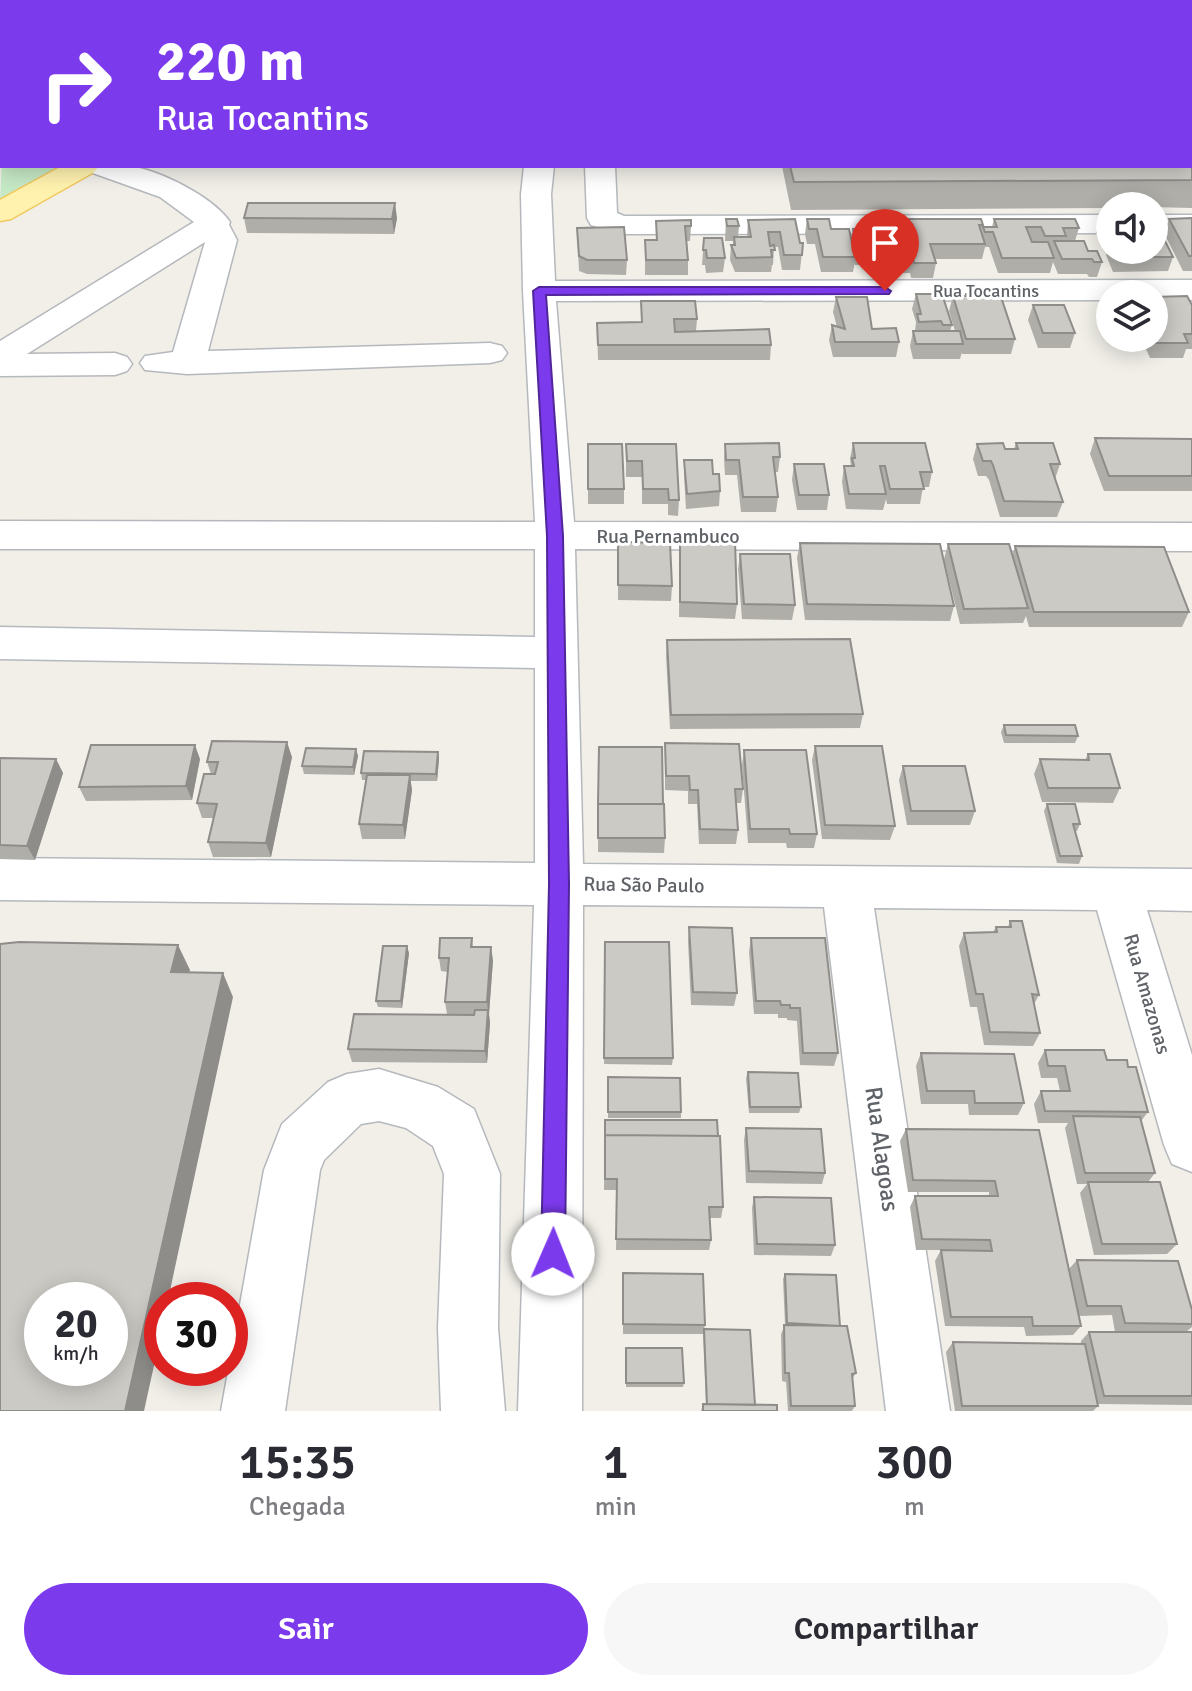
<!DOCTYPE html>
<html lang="pt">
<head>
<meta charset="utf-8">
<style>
	body { margin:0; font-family:Signika,sans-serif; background:#f7f7f7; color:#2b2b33; height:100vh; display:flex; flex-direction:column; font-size:30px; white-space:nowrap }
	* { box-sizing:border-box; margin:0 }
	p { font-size:26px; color:#7c7c81 }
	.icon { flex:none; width:44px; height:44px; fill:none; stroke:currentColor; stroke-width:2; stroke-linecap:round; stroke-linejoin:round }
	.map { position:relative; height:1411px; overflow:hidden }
	.panel { display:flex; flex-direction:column; background:#fff; flex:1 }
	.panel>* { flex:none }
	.top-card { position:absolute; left:0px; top:0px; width:1192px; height:168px; box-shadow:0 4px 20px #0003; background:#7c3aed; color:#fff; overflow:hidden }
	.tools { position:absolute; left:1096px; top:192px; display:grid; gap:16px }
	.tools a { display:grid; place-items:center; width:72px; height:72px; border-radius:50%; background:#fff; box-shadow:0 4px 20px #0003; font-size:40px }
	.speed { position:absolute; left:24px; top:1282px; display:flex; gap:16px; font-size:40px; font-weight:700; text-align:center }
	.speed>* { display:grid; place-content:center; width:104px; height:104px; border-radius:50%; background:#fff; box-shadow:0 4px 20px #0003; line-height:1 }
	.speed small { font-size:20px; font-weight:400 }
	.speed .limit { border:12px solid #d22; background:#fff; color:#111 }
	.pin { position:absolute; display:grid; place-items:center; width:68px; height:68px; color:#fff; margin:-82px -34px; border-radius:50% 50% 50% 0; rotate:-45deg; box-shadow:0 0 8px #0007 }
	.pin .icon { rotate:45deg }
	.me { position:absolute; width:88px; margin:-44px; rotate:1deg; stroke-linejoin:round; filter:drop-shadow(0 0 6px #0008) }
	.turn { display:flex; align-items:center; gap:28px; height:168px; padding:0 24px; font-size:36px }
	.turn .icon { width:104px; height:104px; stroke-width:2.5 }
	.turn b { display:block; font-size:56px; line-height:68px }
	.eta { display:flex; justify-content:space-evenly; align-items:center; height:136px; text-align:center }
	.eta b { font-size:48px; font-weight:600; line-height:56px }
	.cta { display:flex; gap:16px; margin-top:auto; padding:16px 24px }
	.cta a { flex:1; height:92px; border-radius:48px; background:#7c3aed; color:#fff; font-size:32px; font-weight:600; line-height:92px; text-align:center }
	.cta a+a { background:#f7f7f7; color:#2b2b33 }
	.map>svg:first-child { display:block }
	.green { fill:#c5e8c5 }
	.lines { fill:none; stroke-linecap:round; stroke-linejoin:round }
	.minor-casing { stroke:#b5b8bc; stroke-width:3 }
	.major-casing { stroke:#f2c960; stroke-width:3 }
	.minor { fill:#fff; fill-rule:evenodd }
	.major { fill:#fff2af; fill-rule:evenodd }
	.wall { fill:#afaea9 }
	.shaded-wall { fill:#8f8d8a }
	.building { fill:#cccac5; stroke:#8f8d8a; stroke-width:2; fill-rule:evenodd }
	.route { fill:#7c3aed; stroke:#51269a; stroke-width:2 }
	.labels { text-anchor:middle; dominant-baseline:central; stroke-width:6; stroke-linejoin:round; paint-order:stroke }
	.far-street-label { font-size:18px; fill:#5f6368; stroke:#fff }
	.street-label { font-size:20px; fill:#5f6368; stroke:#fff }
	.near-street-label { font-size:24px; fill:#5f6368; stroke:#fff }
</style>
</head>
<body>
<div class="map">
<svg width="1192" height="1411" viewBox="0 0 1192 1411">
	<rect width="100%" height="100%" fill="#f1efe8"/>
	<path class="green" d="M2,156V166H69L0,203Z"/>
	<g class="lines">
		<g class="minor-casing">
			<path id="minor" d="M0,0H13L15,2H2L0,10Z
				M93,0H393V1L91,2Z
				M565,0H589L590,2H564Z
				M0,40H2V56H0Z
				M85,166C99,166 115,164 129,166C160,170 213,197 230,222L229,225L237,240L208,351L490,343L502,346L507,353L502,360L490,363L187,374L145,370L140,363L145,356L173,352L205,242L27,354L115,353L127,357L132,364L127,371L115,375L0,376V341L194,222L160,197L90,172Z
				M524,166H554L551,194L555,281L1192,280V300H1154V294H1110V300L556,301L574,522L1192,523V551L575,549L583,864L1192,869V911L1147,910L1192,1055V1172L1172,1164L1164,1145L1097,910L874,908L950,1411H886L824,907L583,905L582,1411H518L534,905L0,900V858L535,863V668L0,659V627L535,637V549H0V521L535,522L523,291L521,194Z
				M585,166H615L617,213L624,216L1110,215V233L621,234L591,225L587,218Z
				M1154,215H1192V233H1154Z
				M379,1069L438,1087L474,1109L500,1174L498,1328L505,1411H441L438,1328L444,1174L433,1146L406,1128L379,1121L361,1124L324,1160L320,1170L285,1411H221L264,1170L282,1124L328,1082L347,1074Z"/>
		</g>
		<g class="major-casing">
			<path id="major" d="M2,136V154L0,155V137Z
				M62,166H99L94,172L11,219L0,221V200Z"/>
		</g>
		<use href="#minor" class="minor"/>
		<use href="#major" class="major"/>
	</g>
	<path class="wall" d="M746,0H857L746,2Z
		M1192,27V208L1110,206V208L791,210L782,166H1190V28Z
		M244,218H397L394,234L247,233Z
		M1101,218H1110V250H1154L1173,257L1168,271L1113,272L1106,255L1108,248H1103L1096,233Z
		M1192,218V271H1183L1164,233L1169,219Z
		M726,219L739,226L738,237H747L748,220L795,219L800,243H803L800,270H782L778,247H774L773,265H772L771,272H735L730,260L731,245H733V241H725Z
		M807,219L851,238L853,229L873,234L875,219L983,225L982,234L983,227H992L994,219L1079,228L1075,241L1102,262L1097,277H1089L1087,274H1058L1053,262L1050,273H998L989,247H985L982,259H935L936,263L933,278H911L910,273H878L875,259L874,265H855V262L853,272H821L815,244H807L805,234Z
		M656,221L691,226L690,241H687L688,260V275H645V240H656Z
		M577,228L627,260L626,275L587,274L579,271Z
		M704,238L725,258L723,272L706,273L705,265H702Z
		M916,294L952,325L950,331H955L949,311L953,296H965L966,294L1015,339L1011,354H962V352L960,359H913L910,346L913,331H915L916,322L912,309Z
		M836,297L872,329L899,342L896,357H833L829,340L832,325L837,327L833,312Z
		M641,301L697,319L696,331L771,345L770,360H598L597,323L641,322Z
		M1033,305L1075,333L1070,348H1038L1028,320Z
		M1192,305V349H1186L1183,358H1150L1141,338H1154Z
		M1095,438L1192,439V491H1104L1090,454Z
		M853,443L932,472L929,487H923L920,504H887L886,499L883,510L846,509L842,482L844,466H851L850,459Z
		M1016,443L1060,464L1055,479L1063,502L1057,517H1000L989,480L986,476H978L973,459L977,444L1005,449H1014Z
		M588,444L624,489V504H588Z
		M626,444L679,500L678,516L668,515V504H642V477H626Z
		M725,444L780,457L778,472H775L778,497L776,512H741L737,475H725L724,459Z
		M684,460L713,474L720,491L719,506L686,509L684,476Z
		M794,464L829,495L827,510H797L792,480Z
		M680,540L737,604L735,619L679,617Z
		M618,542L672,586L671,601L618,600Z
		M800,543L954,606L950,621L805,620L797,558Z
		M948,544L1012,556L1015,546L1189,612L1182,627H1029L1026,616L1023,623L960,624L944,559Z
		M740,554L795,605L792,620L742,619L738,569Z
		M667,640L863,714L860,728L670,729L666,655Z
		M1004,725L1078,736L1075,743H1004L1001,732Z
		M665,743L743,789L741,803H736L738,830L736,844H699L697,804H688V791L665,790Z
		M815,746L895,826L890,840L822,839L812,760Z
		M599,747L665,838L664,853L598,852Z
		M356,749L358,756L354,775L304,774L302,766Z
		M744,750L817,834L814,848H787L786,843H748L742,765Z
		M438,752L439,759L437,781H410L412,790L405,839H362L359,824L366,780H362L361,773Z
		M1088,754L1120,788L1113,803L1042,802L1034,774L1040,759L1085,760Z
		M292,757L271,857H213L208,842L214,818H202L197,803L211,774L207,762Z
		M0,758L56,759L63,773L35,860L0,859Z
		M200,759L192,800L86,801L79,787Z
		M903,766L975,811L970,825H907L899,780Z
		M1047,804L1080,824L1077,831H1075L1082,856L1079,864L1057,863L1044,811Z
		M1010,921L1039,995L1034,1004L1040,1033L1033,1046L984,1045L977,1007H970L959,946L964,933L993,932L996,927H1008Z
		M689,927L737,993L734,1006L691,1005L688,941Z
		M472,938L473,947L493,960L489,1014L490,1023L487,1063L352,1062L348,1049L447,1014L445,1002L448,972L441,971L439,958Z
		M751,938L838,1053L834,1066L800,1065L797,1021L787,1020V1018H778V1014H754L749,952Z
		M605,942L673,1058L672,1065L604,1064Z
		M409,953L402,1008L378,1007L376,1001Z
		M1045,1050L1107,1060L1128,1067L1148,1112L1141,1121L1155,1173L1148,1182L1177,1244L1167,1254L1094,1255L1080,1193L1087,1184H1077L1065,1128L1068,1123H1038L1034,1104L1041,1091H1060L1057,1078H1041L1038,1063Z
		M921,1053L1024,1103L1018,1115H969L968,1104H921L916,1066Z
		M748,1072L801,1107L799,1113H749L746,1078Z
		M608,1077L681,1112V1118H608Z
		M605,1120L723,1207L721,1218H709L711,1240L709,1250H616L617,1190H604Z
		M746,1128L825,1173L822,1184L746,1183L744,1140Z
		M906,1129L1039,1130L1069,1269L1077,1260L1192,1310V1327L1186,1332H1192V1405L1098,1404V1406L1093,1411H955L946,1352L953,1342L1081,1344V1341L1089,1332H1115L1112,1315L1079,1316L1081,1326L1073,1335L1026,1336L1024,1327L945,1326L935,1261L941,1250H983H916L910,1207L915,1196H989V1192H908L900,1141Z
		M754,1197L835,1245L831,1256L754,1255L752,1208Z
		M623,1273L705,1325L704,1329L755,1405L777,1411H701L703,1404H706L703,1334H623Z
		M785,1274L840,1326L856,1373L852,1379L855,1406L852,1411H788L786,1382L782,1381L781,1334L785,1325L783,1279Z
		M626,1348L684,1383L683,1387H626Z"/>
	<path class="shaded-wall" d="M785,0H797L796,2H785Z
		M395,203L397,218L394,234L392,219Z
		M287,742L292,757L271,857L266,843Z
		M195,745L200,759L192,800L186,786Z
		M356,749L358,756L354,775L353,767Z
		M438,752L439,759L437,781L436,774Z
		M56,759L63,773L35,860L27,846Z
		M410,775L412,790L405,839L403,825Z
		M178,945L190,970L183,996L171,972Z
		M407,946L409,953L402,1008L401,1001Z
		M491,947L493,960L489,1014L490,1023L487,1063L485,1051L488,1012L487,1002Z
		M223,973L233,997L168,1300H162V1329L144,1411H125Z"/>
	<path class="building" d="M1190,34H1192V180L794,182L790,166H1190Z
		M248,203H395L392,219L244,218Z
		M1101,218H1110V234H1108Z
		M1192,218V256H1189L1169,219Z
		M726,219H737L739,226H727Z
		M795,219L800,243H803L802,255H784L780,232H768L770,246L774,245L775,250H771L772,257L736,258L731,245H735L734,237H751L748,220Z
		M807,219H829L831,229H849L855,257H823L817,229H809Z
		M875,219H981L983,225H979L985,244H930L936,263H914L913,258H881L877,244H910L908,237H880Z
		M994,219H1075L1079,228H1063L1066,236H1045L1041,227H1026L1032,242H1048L1054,258H1002L993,232H985L983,227H997Z
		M1154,219L1173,257H1118L1115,250H1154Z
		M691,220V226H685L688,260H646L645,240H657L656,221Z
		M624,227L627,260H587L579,256L577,228Z
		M853,229H871L876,250H858Z
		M704,238H722L725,258H707L706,250H703Z
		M1054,241H1084L1088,251H1097L1102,262H1094L1092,259H1062Z
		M916,294H942L952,325H943L941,321L919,322L917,314H921Z
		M966,294H993L1002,300L1015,339H966L953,296H966Z
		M1187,296L1192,305V334H1184L1188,343H1156L1153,338L1154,297Z
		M836,297H867L872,329L896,328L899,342H835L832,325L845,329Z
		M641,301H695L697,319H674L675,332L769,329L771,345H598L597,323L642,322Z
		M1033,305H1064L1075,333H1043Z
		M913,331H960L963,344H916Z
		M1095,438L1192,439V476H1109Z
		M779,443L780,457H773L778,497H743L739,460H726L725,444Z
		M853,443H925L932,472H920L924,489H890L885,466H880L886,494H849L844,466H854L852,458H855Z
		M1003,443L1005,449H1018L1016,443H1053L1060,464H1050L1063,502L1004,501L993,465L991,461H983L977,444Z
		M588,444H622L624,489H588Z
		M626,444H676L679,500H669L668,489H643L642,461H627Z
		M684,460H712L713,474H719L720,491L687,494Z
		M794,464H824L829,495H799Z
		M680,540L735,541L737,604L680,602Z
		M618,542L670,543L672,586L618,585Z
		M800,543L940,544L954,606L807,604Z
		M948,544H1009L1028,608L964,609Z
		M1015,546L1164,547L1189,612H1034Z
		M740,554H790L795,605L744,604Z
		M850,639L863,714L671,715L667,640Z
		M1004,725H1075L1078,736L1006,735Z
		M212,741L287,742L266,843L208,842L217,804L197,803L204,774H215L218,762H207Z
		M665,743L739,744L743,789H735L738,830L700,829L698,790H690L689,776H666Z
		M91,745H195L186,786L79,787Z
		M815,746H882L895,826L825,825Z
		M599,747H662L663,804H598Z
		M306,748L356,749L353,767L302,766Z
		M744,750H806L817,834H790L789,829H750Z
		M364,751L438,752L436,774L361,773Z
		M1088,754H1110L1120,788H1048L1040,759L1089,760Z
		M0,758L56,759L27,846L0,845Z
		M903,766H965L975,811H911Z
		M367,775H410L403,825L359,824Z
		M598,804H664L665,838H598Z
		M1047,804H1075L1080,824H1073L1082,856H1060Z
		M1010,921H1022L1039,995L1032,994L1040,1033L990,1032L983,994H976L964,933L997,932L996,927H1011Z
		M689,927L732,928L737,993L693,992Z
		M440,938H472L471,947H491L487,1002H445L449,958H439Z
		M751,938H825L838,1053H803L800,1008H790V1005H781L780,1001H756Z
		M19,942L178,945L171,972L223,973L125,1411H0V944ZM42,1300H110V1368H42Z
		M605,942H669L673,1058H604Z
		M383,946H407L401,1001H376Z
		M475,1010H488L485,1051L348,1049L354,1014L474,1015Z
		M1045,1050H1104L1107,1060H1127L1128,1067H1136L1148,1112L1045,1111L1041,1091H1070L1065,1066H1048Z
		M921,1053L1014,1054L1024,1103H975L974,1091H927Z
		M748,1072L798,1073L801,1107H750Z
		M608,1077L680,1078L681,1112H608Z
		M1073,1116L1140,1117L1155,1173H1085Z
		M605,1120H717L718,1136L605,1135Z
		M746,1128L821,1129L825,1173L749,1171Z
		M906,1129L1039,1130L1081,1326H1033L1032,1317H951L941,1250L992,1251L990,1240L922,1239L915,1196H998L995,1181L913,1180Z
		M605,1135L720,1136L723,1207H709L711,1240L616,1239L617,1179H605Z
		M1088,1182H1160L1177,1244H1102Z
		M754,1197L831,1198L835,1245L757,1244Z
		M1077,1260L1178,1261L1192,1310V1324L1125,1323L1121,1306H1087Z
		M623,1273L703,1274L705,1325L623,1324Z
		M785,1274L836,1275L840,1326L787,1323Z
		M784,1325L847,1326L856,1373L852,1374L855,1406H791L789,1373H785Z
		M704,1329L750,1330L755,1405L707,1404Z
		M1089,1332H1192V1396H1104Z
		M953,1342L1085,1344L1098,1406H962Z
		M626,1348H682L684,1383H626Z
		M703,1404L777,1405V1411H703Z"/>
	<path class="route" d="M885,287L891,291L889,294L546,295L563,536L569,884L565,1254L561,1263L553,1267L544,1263L541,1254L549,884L547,536L533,291L539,287Z"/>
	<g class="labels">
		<g class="far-street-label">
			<text x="986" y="291">Rua Tocantins</text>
		</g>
		<g class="street-label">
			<text x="668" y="536">Rua Pernambuco</text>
			<text transform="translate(644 885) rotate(1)">Rua São Paulo</text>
			<text transform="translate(1147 994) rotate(74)">Rua Amazonas</text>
		</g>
		<g class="near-street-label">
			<text transform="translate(882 1149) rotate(82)">Rua Alagoas</text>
		</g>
	</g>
</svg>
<div class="tools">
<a><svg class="icon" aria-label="sound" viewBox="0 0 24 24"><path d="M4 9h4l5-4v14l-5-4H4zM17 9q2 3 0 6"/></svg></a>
<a><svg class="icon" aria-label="layers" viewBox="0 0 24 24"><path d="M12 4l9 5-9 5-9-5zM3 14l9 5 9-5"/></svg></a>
</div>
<div class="speed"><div>20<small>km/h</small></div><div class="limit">30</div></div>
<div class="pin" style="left:885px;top:291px;background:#d93025"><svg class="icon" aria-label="arrive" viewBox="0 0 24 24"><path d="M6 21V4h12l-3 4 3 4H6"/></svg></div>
<svg class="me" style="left:553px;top:1254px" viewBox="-20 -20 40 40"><circle r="19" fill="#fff"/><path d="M0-13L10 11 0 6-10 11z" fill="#7c3aed"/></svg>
<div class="top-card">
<div class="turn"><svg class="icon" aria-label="right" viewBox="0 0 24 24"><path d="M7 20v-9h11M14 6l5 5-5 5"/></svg><div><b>220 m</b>Rua Tocantins</div></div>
</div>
</div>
<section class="panel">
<div class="eta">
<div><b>15:35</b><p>Chegada</p></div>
<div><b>1</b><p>min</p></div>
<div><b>300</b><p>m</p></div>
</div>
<div class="cta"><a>Sair</a><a>Compartilhar</a></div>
</section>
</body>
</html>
